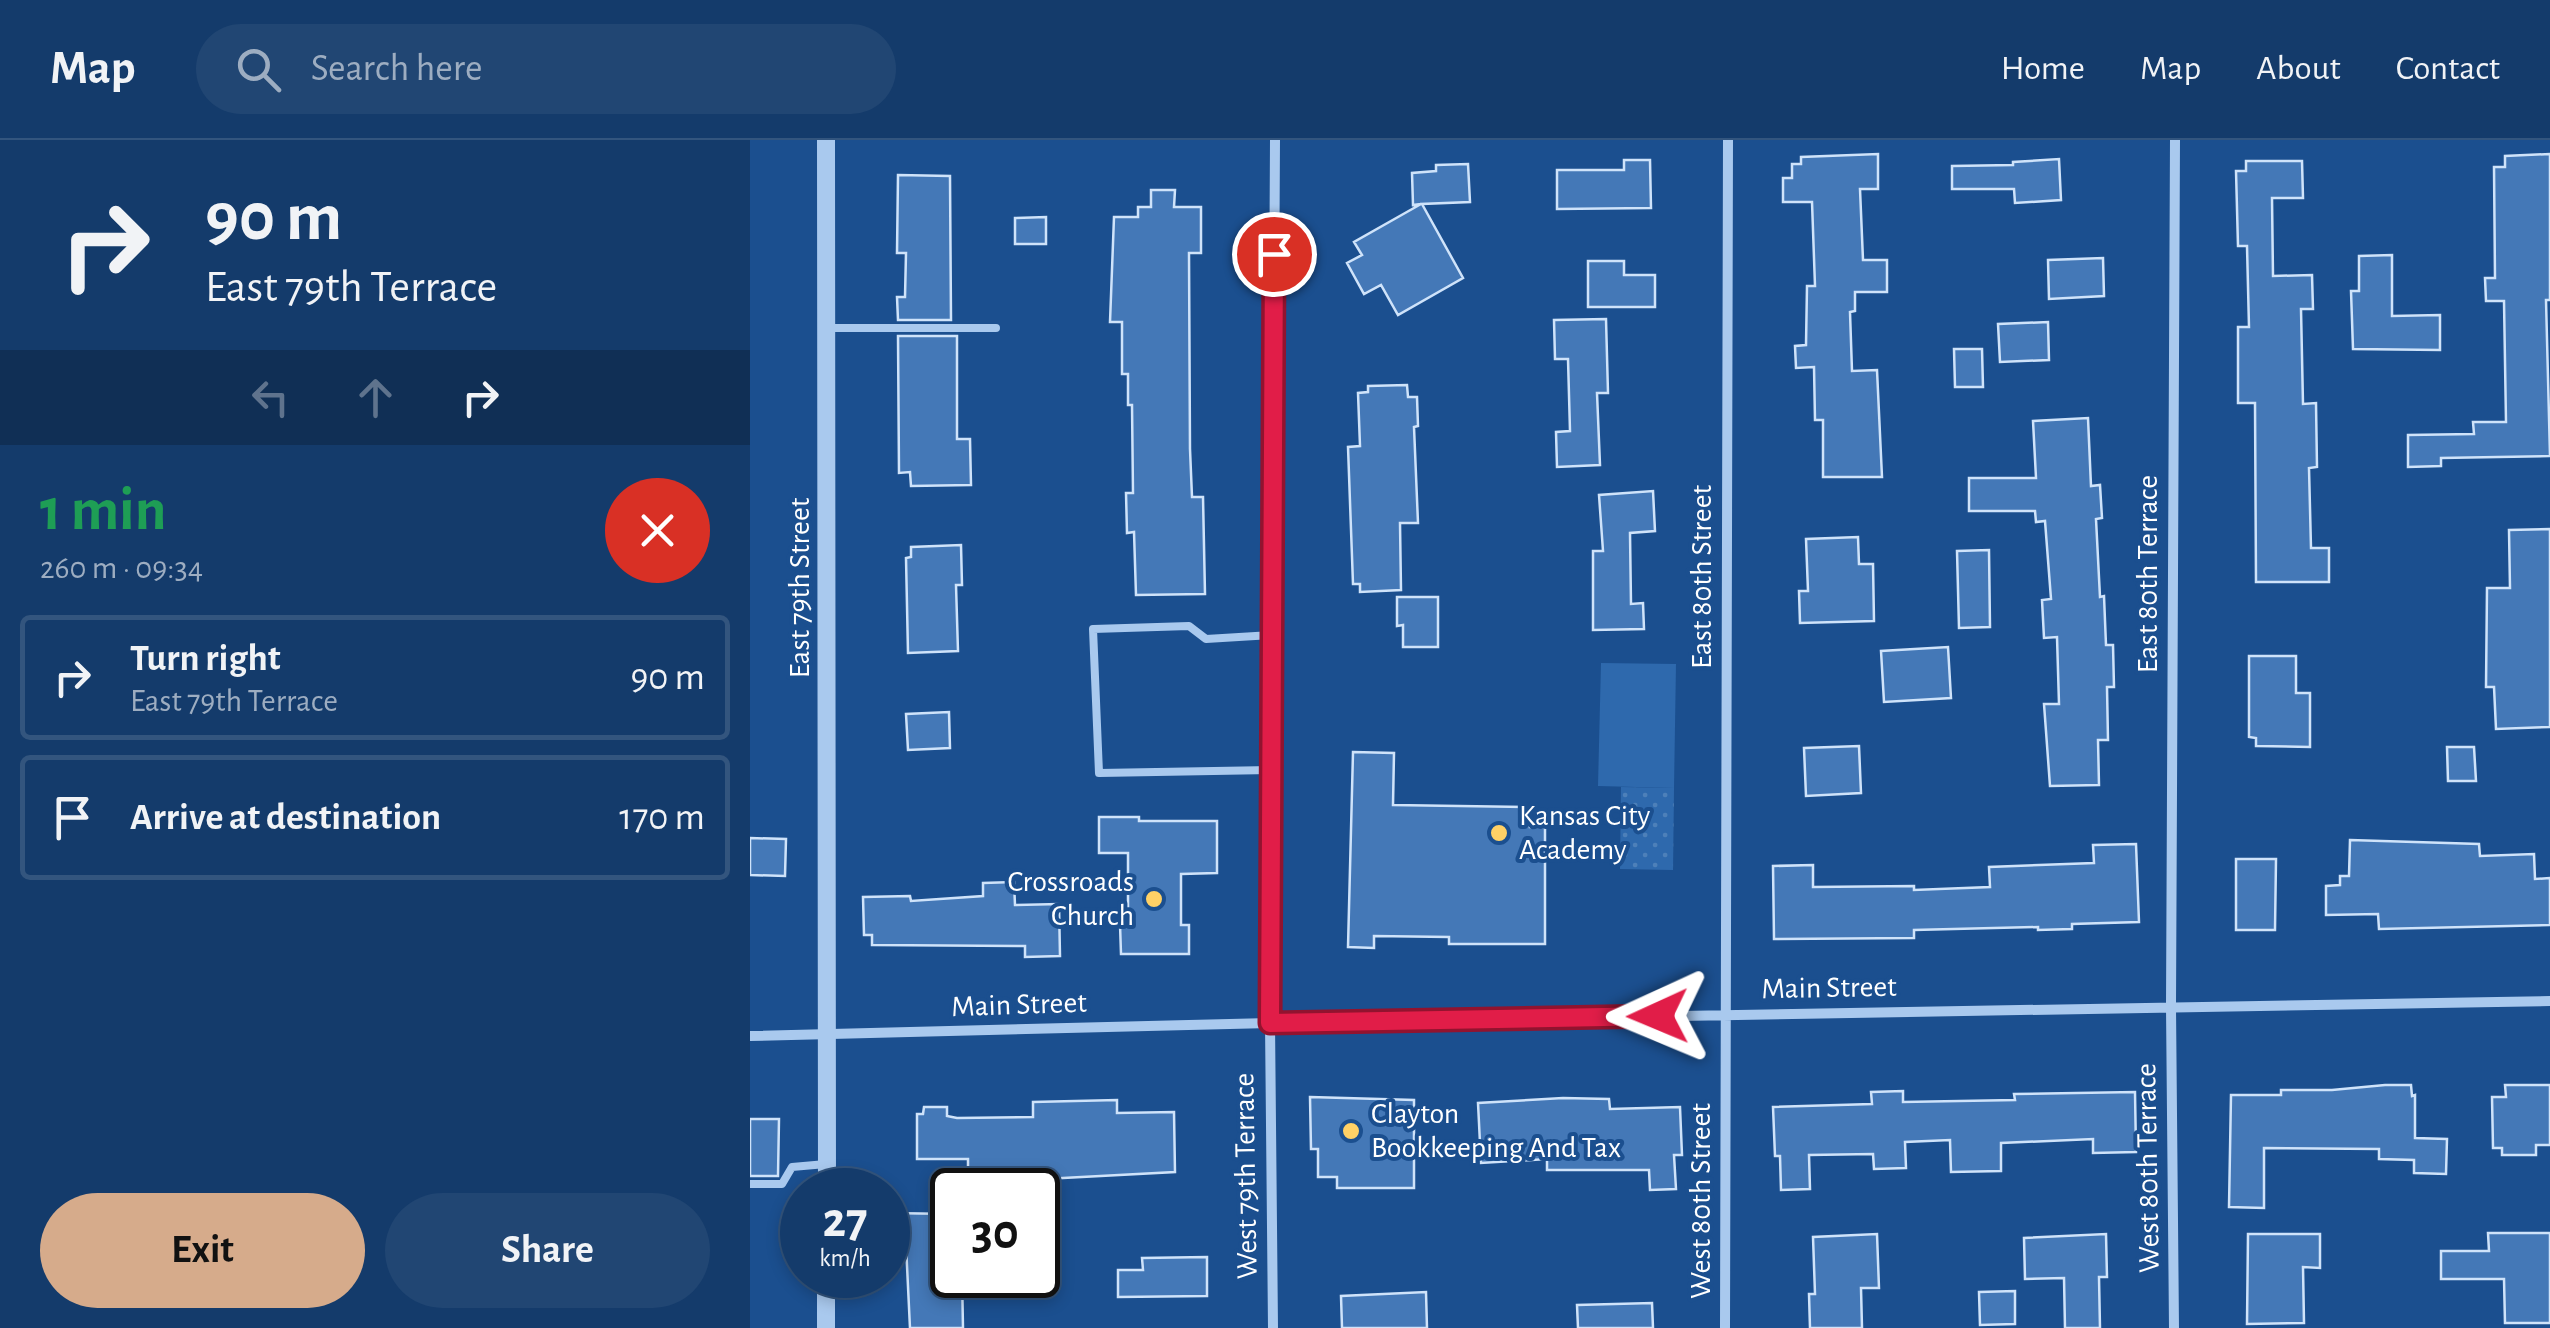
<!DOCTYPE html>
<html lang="en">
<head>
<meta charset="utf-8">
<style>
	body { margin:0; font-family:"Alegreya Sans",sans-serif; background:#214673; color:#f1f3f6; height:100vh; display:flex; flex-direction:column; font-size:38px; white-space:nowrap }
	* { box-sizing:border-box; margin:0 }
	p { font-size:32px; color:#9dadc1 }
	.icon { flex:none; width:55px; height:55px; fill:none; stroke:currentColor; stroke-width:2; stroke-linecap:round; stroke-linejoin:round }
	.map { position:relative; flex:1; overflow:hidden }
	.drawer { display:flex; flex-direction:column; background:#143b6b; width:750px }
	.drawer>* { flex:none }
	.hud { background:#143b6b; color:#f1f3f6; overflow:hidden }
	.speed { position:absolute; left:30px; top:1028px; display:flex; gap:20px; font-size:50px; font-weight:700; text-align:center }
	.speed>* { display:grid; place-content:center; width:130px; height:130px; border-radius:50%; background:#143b6b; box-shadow:0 5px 15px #0003,0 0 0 2px #33557e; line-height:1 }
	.speed small { font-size:25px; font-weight:400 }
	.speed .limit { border:5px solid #111; border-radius:15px; background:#fff; color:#111 }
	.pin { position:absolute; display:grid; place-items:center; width:85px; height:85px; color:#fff; margin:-42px; border:5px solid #fff; border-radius:50%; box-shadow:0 2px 10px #0007 }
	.me { position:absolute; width:110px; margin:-55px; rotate:269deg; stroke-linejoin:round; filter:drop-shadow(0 0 8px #0008) }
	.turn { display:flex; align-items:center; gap:35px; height:210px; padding:0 40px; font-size:45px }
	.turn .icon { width:130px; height:130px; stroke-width:2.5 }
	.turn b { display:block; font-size:70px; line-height:85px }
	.lanes { display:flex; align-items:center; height:95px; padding:0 40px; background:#0003; justify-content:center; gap:50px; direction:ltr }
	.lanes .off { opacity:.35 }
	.round { display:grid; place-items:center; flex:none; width:105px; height:105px; border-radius:52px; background:#214673 }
	.summary { display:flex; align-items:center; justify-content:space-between; height:170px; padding:0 40px }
	h1 { font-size:60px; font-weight:600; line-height:75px; color:#1e9e55 }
	.action { display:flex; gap:20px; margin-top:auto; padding:20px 40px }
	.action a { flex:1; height:115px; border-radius:60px; background:#d6ab8b; color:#111; font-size:40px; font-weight:600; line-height:115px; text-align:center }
	.action a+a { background:#214673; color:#f1f3f6 }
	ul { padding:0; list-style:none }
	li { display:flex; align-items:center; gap:30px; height:125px; margin:0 20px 15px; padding:0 20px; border:5px solid #33557e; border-radius:10px }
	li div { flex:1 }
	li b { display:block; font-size:38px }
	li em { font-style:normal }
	header { display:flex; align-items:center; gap:60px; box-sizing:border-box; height:140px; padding:0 50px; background:#143b6b; border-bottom:2px solid #33557e }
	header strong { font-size:48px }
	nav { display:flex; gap:55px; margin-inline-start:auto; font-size:35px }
	.search { width:700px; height:90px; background:#214673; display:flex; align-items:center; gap:25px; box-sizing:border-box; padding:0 35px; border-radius:55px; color:#9dadc1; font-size:38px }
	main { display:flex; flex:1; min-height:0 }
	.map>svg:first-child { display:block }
	.garden { fill:url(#garden-dots) }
	.pitch { fill:#2e69ad }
	.building { fill:#4478b7; stroke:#cfe3fa; stroke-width:2.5 }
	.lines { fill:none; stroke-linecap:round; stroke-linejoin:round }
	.service { stroke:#a9c9ee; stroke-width:8 }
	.minor { stroke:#a9c9ee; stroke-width:10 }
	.tertiary { stroke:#a9c9ee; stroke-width:18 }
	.route-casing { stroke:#92132f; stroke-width:25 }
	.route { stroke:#e11d48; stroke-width:18 }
	.poi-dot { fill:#ffd166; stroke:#1b4f8f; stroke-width:4 }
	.labels { text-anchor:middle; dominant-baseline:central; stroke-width:8; stroke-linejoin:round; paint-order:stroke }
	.street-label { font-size:30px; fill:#fff; stroke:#1b4f8f }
	.poi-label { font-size:30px; fill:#fff; stroke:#1b4f8f; text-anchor:start }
</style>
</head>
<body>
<header>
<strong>Map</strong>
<div class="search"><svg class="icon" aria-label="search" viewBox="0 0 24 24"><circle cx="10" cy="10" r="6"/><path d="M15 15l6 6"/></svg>Search here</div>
<nav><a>Home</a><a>Map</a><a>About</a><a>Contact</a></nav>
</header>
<main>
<section class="drawer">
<div class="hud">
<div class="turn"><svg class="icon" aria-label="right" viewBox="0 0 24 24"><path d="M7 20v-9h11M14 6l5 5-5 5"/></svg><div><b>90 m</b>East 79th Terrace</div></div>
<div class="lanes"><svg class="icon off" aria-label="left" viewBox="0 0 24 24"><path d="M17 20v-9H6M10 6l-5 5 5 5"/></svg><svg class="icon off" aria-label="ahead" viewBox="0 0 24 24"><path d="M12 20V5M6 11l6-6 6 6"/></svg><svg class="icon" aria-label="right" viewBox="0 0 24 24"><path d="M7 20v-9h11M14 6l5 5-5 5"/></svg></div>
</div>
<div class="summary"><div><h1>1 min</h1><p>260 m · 09:34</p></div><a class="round" style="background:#d93025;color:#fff"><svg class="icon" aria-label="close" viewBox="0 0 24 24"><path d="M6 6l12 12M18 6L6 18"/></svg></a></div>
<ul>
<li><svg class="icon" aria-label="right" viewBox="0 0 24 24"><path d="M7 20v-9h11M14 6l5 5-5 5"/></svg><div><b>Turn right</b><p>East 79th Terrace</p></div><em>90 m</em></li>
<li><svg class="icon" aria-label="arrive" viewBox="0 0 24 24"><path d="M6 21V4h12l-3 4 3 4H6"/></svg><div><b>Arrive at destination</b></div><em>170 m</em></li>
</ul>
<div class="action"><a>Exit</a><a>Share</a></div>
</section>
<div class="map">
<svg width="1800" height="1188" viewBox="0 0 1800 1188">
	<defs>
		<pattern id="garden-dots" width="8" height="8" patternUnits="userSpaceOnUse" patternTransform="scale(2.5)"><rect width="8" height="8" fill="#2e69ad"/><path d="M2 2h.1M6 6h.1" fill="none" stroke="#4d80b9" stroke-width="1.8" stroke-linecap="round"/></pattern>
	</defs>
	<rect width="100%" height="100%" fill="#1b4f8f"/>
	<path class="garden" d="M871,647L924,648L923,730L870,729Z"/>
	<path class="pitch" d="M851,523L926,524L924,648L848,646Z"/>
	<path class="building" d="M1128,14V49H1110L1113,120H1137V152H1105V171L1100,172L1102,231L1127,230L1132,337H1073V280H1065L1064,227L1046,228L1045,206L1056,205L1057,146H1065L1062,62H1033V38H1042V24H1051V17Z
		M1800,14V160H1796L1800,316L1691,318V326L1658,327V295L1724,294L1723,282H1756L1754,161H1736L1735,138H1745L1744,27H1755V16Z
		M1309,19L1311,60L1265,63L1264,49H1202V26L1263,25V22Z
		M874,20H900L901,68L807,69V30H874Z
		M1496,21H1552L1553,58H1522L1523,136L1562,135L1563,169H1551L1553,264L1566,263L1567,327L1559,328L1561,408H1579V442H1506L1505,263H1488V187H1499L1497,106H1488L1486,31H1496Z
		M718,24L720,62L672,64L713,138L648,175L631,145L614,154L597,123L612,115L604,102L671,64L663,65L662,33L686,31V25Z
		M148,35L200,36L201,180H148L147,157H155L156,113H147Z
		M401,50H425L424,67H451V113H439L440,309L442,357H453L455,454L386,455L384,392L377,393L376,353H383L382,265H378V234H372V182H360L364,77H388V67H401Z
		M296,77V104H265V78Z
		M1642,115V176L1690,175V210L1603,209L1601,151H1609V116Z
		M1353,118L1354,156L1299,159L1298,120Z
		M838,121H874V135H905V167H838Z
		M856,179L858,253H847L850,325L807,327L806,292L820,291L818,219H805L804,180Z
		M1298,182L1299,220L1250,222L1248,184Z
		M148,196H207V299H220L221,345L161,346L160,332L149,333Z
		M1204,209H1232L1233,247H1205Z
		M657,245L658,257H667L668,286L664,287L668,383H650L651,450L610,452V444H603L598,307L610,306L608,253L618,252V246Z
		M1338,278L1341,346L1350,345L1352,378L1346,379L1350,457L1354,456L1356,505H1363L1364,547H1357L1358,600H1348L1349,645L1300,646L1294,564H1309L1307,497L1294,498L1292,460L1301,459L1295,381L1286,382L1285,371H1219V338H1286L1283,281Z
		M903,351L905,391L880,393L881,464L893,463L894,489L843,490V411H853L849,355Z
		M1800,389V587L1746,589L1744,547H1736L1737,448H1760L1759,390Z
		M1108,397L1109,424H1123L1124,481L1050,483L1049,451H1058L1056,399Z
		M211,405L212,445H206L208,511L158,513L156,418L161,417V407Z
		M1239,410L1240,487L1209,488L1207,411Z
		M647,457H688V507H653V485L647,486Z
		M1198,507L1201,558L1134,562L1131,511Z
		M1499,516H1546V553H1560V607L1506,606V598L1499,597Z
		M199,572L200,608L158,610L156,574Z
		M1109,606L1111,653L1056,656L1054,608Z
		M1697,607H1724L1726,641H1698Z
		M603,612L644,613L643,665L780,667V687H795V804H699V797L624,796V808L598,807Z
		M349,677H389V681H467V733L431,734V785H439V814H371L370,784H378V713H349Z
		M0,698L36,699L35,736L0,735Z
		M1600,700L1729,704L1730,716L1784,714L1785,739L1800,738V785L1629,789L1628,774L1576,775V746L1590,745V736H1599Z
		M1386,704L1389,782L1322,784V789L1288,790V787L1164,790V798L1024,799L1023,726L1063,725V747L1164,746V750L1240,747L1239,727L1344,723L1343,705Z
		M1486,719H1526L1525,790H1486Z
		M264,742L265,765L309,764L310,816L275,817V806L122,805V795H114L113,757L160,756L161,761L233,756V743Z
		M1635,945H1661L1662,956L1665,955V998L1697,999L1696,1034L1664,1033V1020L1629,1019V1009L1514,1008V1068L1479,1067L1481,955H1531V950H1582Z
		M1755,945H1800V1005H1786V1015H1752V1008H1743L1742,957H1756Z
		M1153,951V962L1265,960L1264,954L1385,952L1386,1012L1343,1013V999L1251,1003V1031L1201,1032L1200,1000L1155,1002L1156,1028L1124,1029L1123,1014L1059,1015L1060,1049L1031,1050L1030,1016H1025L1023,967L1122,964L1121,952Z
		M560,957L664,960V1048H587V1037H568V1009H561Z
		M813,958L859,959L860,969L930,967L932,1015H924L926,1049L900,1050L899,1030H797V1019L731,1023L728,963Z
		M367,960V973L424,972L425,1032L218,1043V1019H167V974H173L174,967H197V976L207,978L283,977V962Z
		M0,979H29L28,1036H0Z
		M138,1073L202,1074V1135H212L213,1188H160L156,1105H138Z
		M1738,1093H1800V1183H1755L1754,1139H1691V1111H1739Z
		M1127,1094L1129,1148H1111L1112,1188H1060L1059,1154H1065L1063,1097Z
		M1356,1094L1357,1137H1349L1350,1188H1315L1314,1138L1275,1139L1274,1098Z
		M1498,1094H1570V1128L1553,1127L1554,1183L1497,1184Z
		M457,1117V1156L368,1157V1130H393L392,1118Z
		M1265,1151V1184L1230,1185L1229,1152Z
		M676,1152L677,1188H592L591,1156Z
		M902,1163L903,1188H828L827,1165Z"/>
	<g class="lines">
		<path class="service" d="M77,188H246
			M521,630L349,633L343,489L439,486L456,499L522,495
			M0,1044H32L42,1027L76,1024"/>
		<path class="minor" d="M0,896L520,883L1800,861
			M523,1188L520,883L525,0
			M975,1188L978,0
			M1424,1188L1421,867L1425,0"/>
		<path class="tertiary" d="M76,0L77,1050
			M76,1188V1135"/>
	</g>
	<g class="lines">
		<g class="route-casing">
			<path id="route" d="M524,114L520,883L908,876"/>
		</g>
		<use href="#route" class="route"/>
	</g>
	<g class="poi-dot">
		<circle cx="749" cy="693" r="10"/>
		<circle cx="404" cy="759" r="10"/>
		<circle cx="601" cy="991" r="10"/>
	</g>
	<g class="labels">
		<g class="street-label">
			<text transform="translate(1398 434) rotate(-90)">East 80th Terrace</text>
			<text transform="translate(952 437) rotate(-90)">East 80th Street</text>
			<text transform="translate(50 448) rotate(-90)">East 79th Street</text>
			<text transform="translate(1079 848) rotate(-1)">Main Street</text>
			<text transform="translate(269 865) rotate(-2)">Main Street</text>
			<text transform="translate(1398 1028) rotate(-91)">West 80th Terrace</text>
			<text transform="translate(496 1036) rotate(-91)">West 79th Terrace</text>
			<text transform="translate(951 1061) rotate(-90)">West 80th Street</text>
		</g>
		<g class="poi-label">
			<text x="769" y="676">Kansas City<tspan x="769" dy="34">Academy</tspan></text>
			<text x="384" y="742" text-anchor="end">Crossroads<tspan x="384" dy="34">Church</tspan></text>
			<text x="621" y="974">Clayton<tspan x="621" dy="34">Bookkeeping And Tax</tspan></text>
		</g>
	</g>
</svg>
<div class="speed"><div>27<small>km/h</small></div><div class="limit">30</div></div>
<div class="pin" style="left:524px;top:114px;background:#d93025"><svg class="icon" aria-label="arrive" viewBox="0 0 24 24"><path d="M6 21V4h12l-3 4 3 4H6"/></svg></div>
<svg class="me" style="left:908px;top:876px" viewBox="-20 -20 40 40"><path d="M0-17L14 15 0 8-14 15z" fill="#e11d48" stroke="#fff" stroke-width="4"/></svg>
</div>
</main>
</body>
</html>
